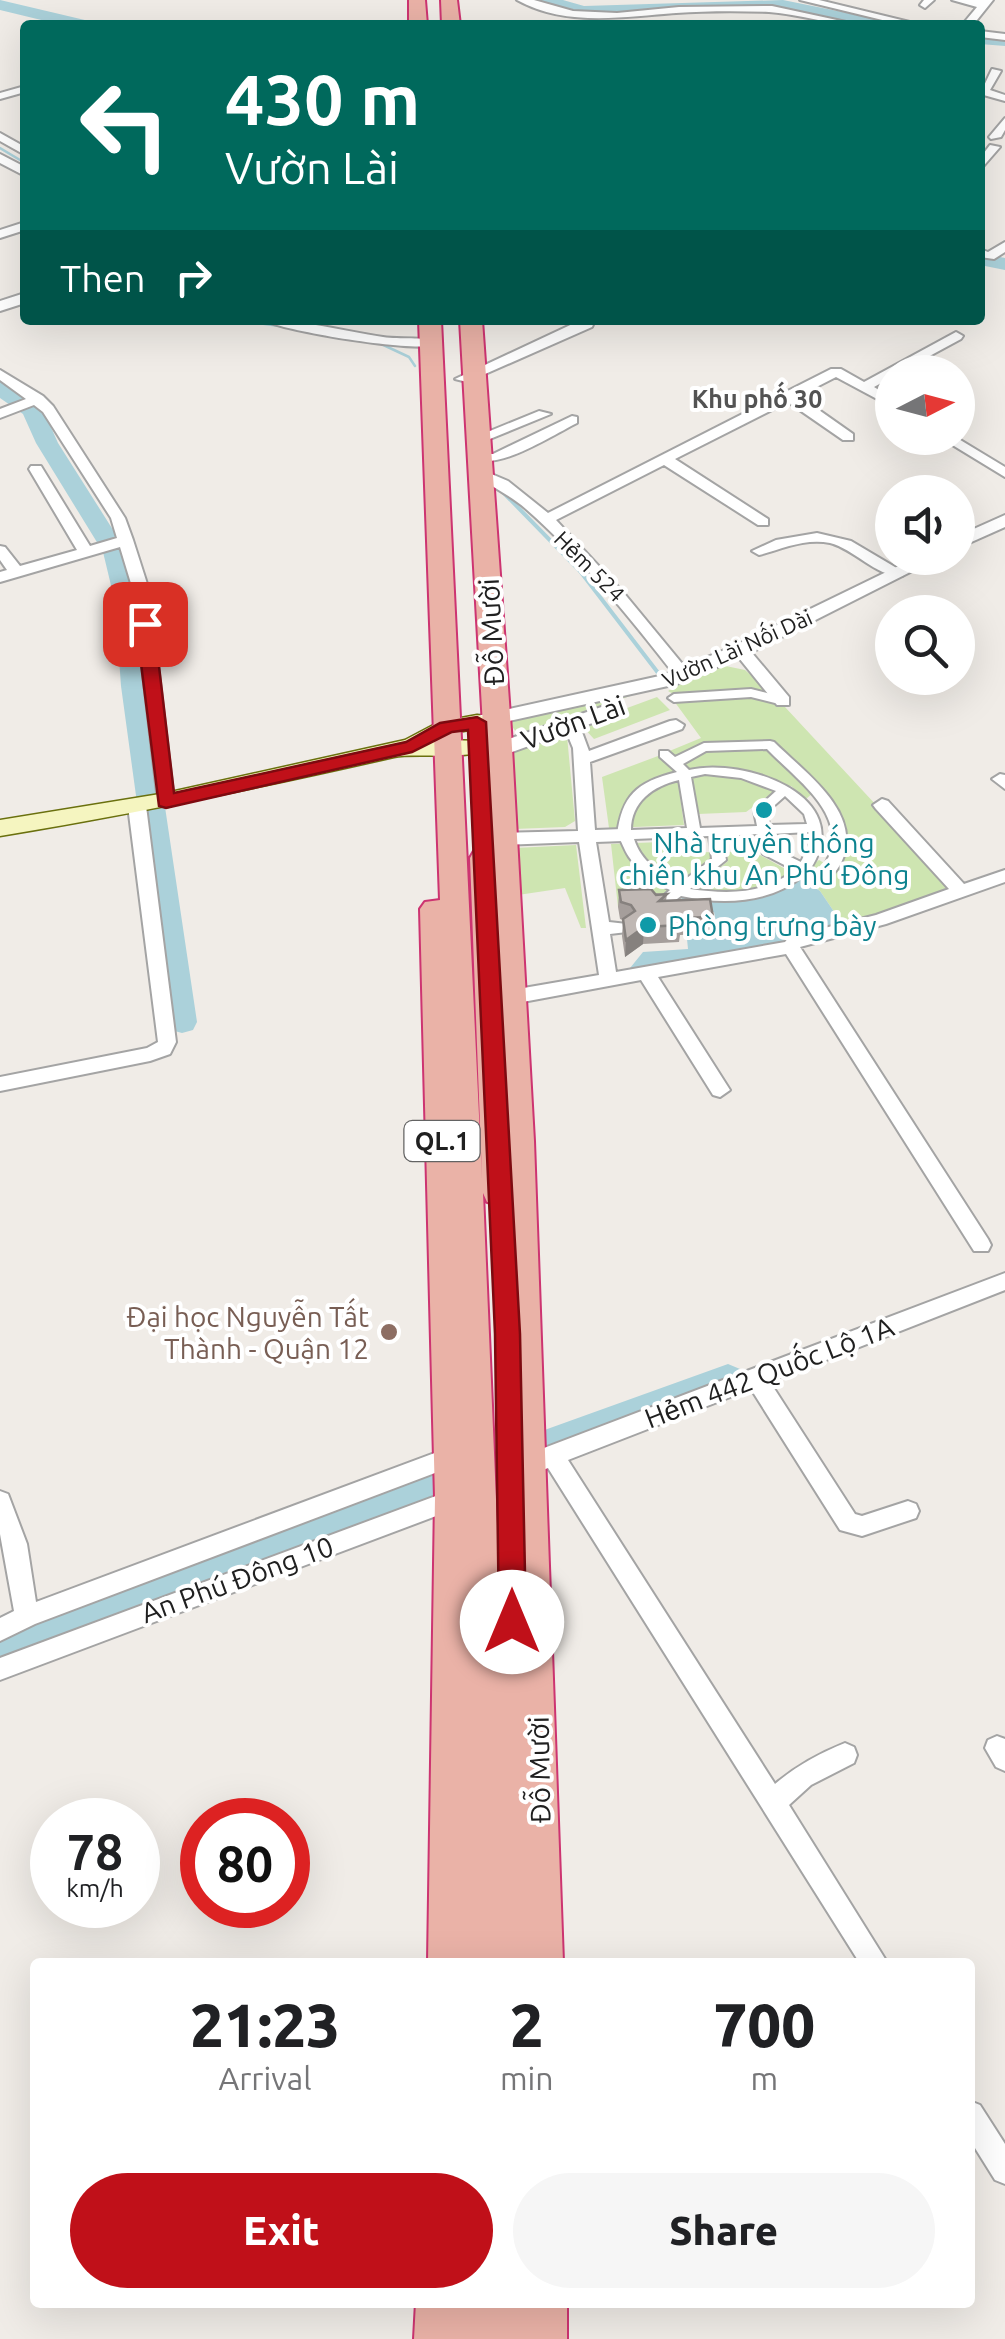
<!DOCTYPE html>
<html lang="en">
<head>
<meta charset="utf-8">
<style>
	body { margin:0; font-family:Ubuntu,sans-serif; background:#f6f6f6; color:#202124; height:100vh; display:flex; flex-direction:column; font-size:38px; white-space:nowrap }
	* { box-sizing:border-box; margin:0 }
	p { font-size:32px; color:#757577 }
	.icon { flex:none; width:55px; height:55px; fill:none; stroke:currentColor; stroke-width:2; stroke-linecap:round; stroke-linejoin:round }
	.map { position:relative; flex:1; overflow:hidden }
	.sheet { position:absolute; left:30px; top:1958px; width:945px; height:350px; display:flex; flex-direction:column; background:#fff; border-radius:10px; box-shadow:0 10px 40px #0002 }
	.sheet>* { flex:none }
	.guide { position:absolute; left:20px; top:20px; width:965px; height:305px; border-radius:10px; box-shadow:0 10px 40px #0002; background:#00695c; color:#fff; overflow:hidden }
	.needle { width:65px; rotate:84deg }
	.tools { position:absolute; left:875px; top:355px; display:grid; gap:20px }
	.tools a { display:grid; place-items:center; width:100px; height:100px; border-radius:50%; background:#fff; box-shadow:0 10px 40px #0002; font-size:50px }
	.speed { position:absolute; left:30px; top:1798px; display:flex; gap:20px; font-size:50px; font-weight:700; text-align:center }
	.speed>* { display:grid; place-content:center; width:130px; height:130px; border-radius:50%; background:#fff; box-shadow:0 10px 40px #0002; line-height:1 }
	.speed small { font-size:25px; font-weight:400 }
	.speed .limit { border:15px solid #d22; background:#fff; color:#111 }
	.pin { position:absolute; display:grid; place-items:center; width:85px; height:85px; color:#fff; margin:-42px; border-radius:20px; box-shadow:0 5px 15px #0006 }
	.me { position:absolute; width:110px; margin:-55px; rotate:0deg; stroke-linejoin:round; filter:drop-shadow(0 0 8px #0008) }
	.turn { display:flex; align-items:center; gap:35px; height:210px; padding:0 40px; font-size:45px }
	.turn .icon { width:130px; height:130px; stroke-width:2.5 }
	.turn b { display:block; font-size:70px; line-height:85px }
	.then { display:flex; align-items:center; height:95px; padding:0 40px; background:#0003; gap:20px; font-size:38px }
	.eta { display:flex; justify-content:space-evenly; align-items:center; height:170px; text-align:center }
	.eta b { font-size:60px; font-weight:800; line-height:70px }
	.button { display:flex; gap:20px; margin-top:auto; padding:20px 40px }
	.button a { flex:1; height:115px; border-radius:60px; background:#c01019; color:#fff; font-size:40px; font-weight:800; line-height:115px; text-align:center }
	.button a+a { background:#f6f6f6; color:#202124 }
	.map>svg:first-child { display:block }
	.grass { fill:#cee5b1 }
	.water { fill:#abd1da }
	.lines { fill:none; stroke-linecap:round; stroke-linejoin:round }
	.stream-far1 { stroke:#abd1da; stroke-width:2.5 }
	.stream { stroke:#abd1da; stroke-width:4 }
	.river { fill:#abd1da; fill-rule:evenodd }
	.pedestrian-casing { stroke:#a4a4a4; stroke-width:4 }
	.minor-casing { stroke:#a4a4a4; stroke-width:4 }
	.tertiary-casing { stroke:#a4a4a4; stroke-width:4 }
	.secondary-casing { stroke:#6a700e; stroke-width:3 }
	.trunk-casing { stroke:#cd3471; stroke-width:4 }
	.pedestrian { fill:#fff; fill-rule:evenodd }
	.minor { fill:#fff; fill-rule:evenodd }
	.tertiary { fill:#fff; fill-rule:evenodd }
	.secondary { fill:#f5f5c0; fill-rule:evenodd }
	.trunk { fill:#eab2a7; fill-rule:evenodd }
	.wall { fill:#a59e9b }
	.shaded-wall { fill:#86817e }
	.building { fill:#c0b8b4; stroke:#86817e; stroke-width:2.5 }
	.route { fill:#c01019; stroke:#7d0a10; stroke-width:2.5 }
	.culture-dot { fill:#0f9aa8; stroke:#fff; stroke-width:4 }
	.education-dot { fill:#8d6e63; stroke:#fff; stroke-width:4 }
	.labels { text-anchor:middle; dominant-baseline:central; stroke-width:8; stroke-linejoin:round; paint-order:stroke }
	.far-street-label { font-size:22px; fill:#202020; stroke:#fff }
	.far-neighbourhood-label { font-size:25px; font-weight:bold; fill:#535353; stroke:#fff }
	.shield { fill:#fff; stroke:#636363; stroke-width:2.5 }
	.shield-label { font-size:25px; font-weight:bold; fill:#202020 }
	.street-label { font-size:28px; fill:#202020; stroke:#fff }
	.culture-label { font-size:28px; fill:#0d838f; stroke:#fff }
	.education-label { font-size:28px; fill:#785e54; stroke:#fff; text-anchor:end }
</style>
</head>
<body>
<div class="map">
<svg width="1005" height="2339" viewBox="0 0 1005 2339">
	<rect width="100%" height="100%" fill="#f0ece7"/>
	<path class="grass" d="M716,664L745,670L774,695H675L668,691Z
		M633,695L519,736L508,721Z
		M750,695L785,707L956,891L843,925L820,891L807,881L817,872L810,867L819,860L833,868L841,842L814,792L806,799L791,786L785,790L779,788L746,812L698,814L691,772L667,752L701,738L674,701Z
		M657,697L670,710L594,739L581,725Z
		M560,733L567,736L575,821L565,827L514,829L509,750Z
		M658,756L677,774L684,825L609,828L602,777Z
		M687,841L689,853L711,852V858L650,906L618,907L611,844Z
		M576,845L586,928H581L565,888L518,895L515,848Z
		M753,851L796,875L753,895L689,893L728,861L726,852Z"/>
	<path class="water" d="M796,875L820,891L843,925L779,945L626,973L643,952L688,949L687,939L719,937L714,912L683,913L673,905L689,893L753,895Z"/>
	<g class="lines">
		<path class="stream-far1" d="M0,148L25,163
			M236,320L287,327
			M377,342L409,357L415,366"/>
		<path class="stream" d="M498,487L580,571L662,678"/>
		<path class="river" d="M0,0L89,21L92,25H62L0,10Z
			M536,0H563L584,6L783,0L882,20L891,25C849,25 811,12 770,7C711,1 580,35 536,0Z
			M980,34L1005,36V46L980,44Z
			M980,253L1005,258V270L980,265Z
			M0,381L41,405L58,443L127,552L139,602L147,686L197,1022L193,1030L182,1033L171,1030L167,1022L121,686L115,602L103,552L36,443L23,414L0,398Z
			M728,1364L740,1369L746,1379L740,1389L552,1458L539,1454L534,1443L539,1432Z
			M445,1466L458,1471L463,1482L458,1493L0,1667V1631Z"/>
		<g class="pedestrian-casing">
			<path id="pedestrian" d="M751,689L787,698L789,701L783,705L751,697L674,702L668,698L674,694Z
				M770,741L774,742C802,770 856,807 845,852C842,865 833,877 822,883L804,875C770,904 722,905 681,896L665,908H655L653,905L670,890C654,882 640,873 629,857C624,850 622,841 617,835C622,796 636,782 677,772L660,757V751H668L675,757L704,743ZM767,749C800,783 858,821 820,872L811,868C857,795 743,757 689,770L683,764L706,751ZM705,774L741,778L776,791L754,811L757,826L700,828L691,777ZM679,780L687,828L631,830C631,802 653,786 679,780ZM785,796L804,814L807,824L769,825L767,812ZM809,832L807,849L801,862L774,849L771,834ZM758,834L763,854L794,870L792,872C761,895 727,894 690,889L726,860L722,836ZM709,836L712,859L679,884C659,873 641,861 634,839Z"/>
		</g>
		<g class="minor-casing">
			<path id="minor" d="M517,0H534L573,11L617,13L679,7L772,6L860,25C829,25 800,14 769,12C738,11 706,11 676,13C623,17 565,27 517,0Z
				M800,0H819L922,25H903Z
				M924,0H934L925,8L920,5Z
				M952,0H993L973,25H962L977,7Z
				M386,22L399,25H381Z
				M980,31L1005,34V40L980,37Z
				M992,69L1001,71L990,90L1005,95V101L980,94Z
				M25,86V92L0,99V93Z
				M1005,118V130L1001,137L991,139L989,137Z
				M0,133L25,147V155L0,141Z
				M990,145L1000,147L980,170V158Z
				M0,154L25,167V176L0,163Z
				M25,222V230L0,238V230Z
				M1005,242V252L994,259L980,257V249L988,252Z
				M263,320C304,320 343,331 383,337C400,340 423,335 438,344C420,354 283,331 263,320Z
				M581,320H595L592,327L467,382L455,379Z
				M956,332L963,336L961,339L900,372H892V377L874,387L892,398V407L836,377L799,396L853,434V440H843L788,402L675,459L768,519V525H758L664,465L556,520L623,592L689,672V678H677C631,619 582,558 526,509C510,495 491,487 475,474L482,470L508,481L548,513L831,369H841L864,382Z
				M0,370L43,396L53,406L125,518L133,540L149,590L174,801L172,805L166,807L158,801L133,590L120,547L0,582V572L7,570L0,560V546L5,547L20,566L77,550L29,469L31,466H41L90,546L117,538L111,518L43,412L34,405L0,418V409L26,399L0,380Z
				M539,411L551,414L485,441L473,438Z
				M572,416L577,417V423C553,435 496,472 474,458L481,454H493Z
				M941,438H957L1005,467V477Z
				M817,533L851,541L905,573L902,576C878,578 854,549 830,543C805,538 782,549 759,555L752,551L776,540Z
				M741,645L747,647L789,697V705H777L735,653L733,650Z
				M571,719L579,724L589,751L670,721L676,720L684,725L682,729L590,762L595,830L623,829L632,835L623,841L596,842L609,922L627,924L630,928L627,932L610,934L616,972L785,942L789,937L876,915L949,889L876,809L873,805L882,799L888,801L964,884L1005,870V882L886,924L800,947L988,1239L991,1245L988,1251H974L786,954L658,977L730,1090L720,1097L713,1095L641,980L512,1004L505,1002L503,997L512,990L599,975L579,842L503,845L494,839L503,833L578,831L573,748L563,724Z
				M1000,774L1005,775V789L992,779Z
				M137,800L146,806L176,1042L170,1054L150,1061L0,1091V1077L147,1048L158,1042L128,806Z
				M1005,1273V1290L770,1382L855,1514L862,1516L908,1501L916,1504L919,1511L916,1518L862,1536L840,1530L751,1389L568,1460L775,1784C796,1766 820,1753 845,1743L854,1747L857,1755L854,1763L811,1785L789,1805L887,1962H859L548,1468L541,1471L533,1468L530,1461L533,1454L544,1448Z
				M456,1445L464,1448L467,1455L464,1462L35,1624L0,1641V1618L14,1611L0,1534V1491L8,1494L27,1544L36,1602Z
				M460,1487L468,1490L471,1497L468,1504L0,1680V1658Z
				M997,1736L1005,1739V1771L996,1767L985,1748L988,1740Z
				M970,2101L980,2105L1005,2144V2184L995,2180L970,2140Z"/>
		</g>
		<g class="tertiary-casing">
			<path id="tertiary" d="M25,293V303L0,311V301Z
				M1005,515V527L958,548V536Z
				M915,558H938L748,654L677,684L477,728L467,722L477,716L664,675L734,646Z
				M613,703L620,705V713L498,757L473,752L470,747L480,740L497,743Z"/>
		</g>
		<g class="secondary-casing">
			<path id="secondary" d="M477,715L485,717L488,722L485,727L453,733L440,740L487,741L490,746C476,762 417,752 394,757C263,787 133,814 0,836V820L166,793L405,740L439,722Z"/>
		</g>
		<g class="trunk-casing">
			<path id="trunk" d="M409,0H425L427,25H409Z
				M441,0H457L460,25H442Z
				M419,320H441L482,1178L470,858L474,851L490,850L460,320H482L511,730L534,1141L563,1962H428L435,1498L420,909L425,902L440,900ZM483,1193L487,1202L504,1204L513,1541L498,1547Z
				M416,2302H567V2339H414Z"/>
		</g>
		<use href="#pedestrian" class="pedestrian"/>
		<use href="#minor" class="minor"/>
		<use href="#tertiary" class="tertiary"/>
		<use href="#secondary" class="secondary"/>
		<use href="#trunk" class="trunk"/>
	</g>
	<path class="wall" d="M619,890L667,894L666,901L713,917L711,934L680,935L679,942L643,944L625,957L622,936L623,920L620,919L618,907Z"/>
	<path class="shaded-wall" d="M644,927L643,944L625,957L626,940Z"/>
	<path class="building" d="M651,889L656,895L667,894L659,901L710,899L713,917L680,918L681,925L644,927L626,940L623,919L635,911L631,905L621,902L619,890Z"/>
	<path class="route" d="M145,618L154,624L174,793L406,742L440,723L477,717L486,722L520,1334L526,1622L522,1631L512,1634L503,1631L499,1622L495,1334L468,730L452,732L412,752L166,808L159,806L136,624Z"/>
	<g class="culture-dot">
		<circle cx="764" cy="810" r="10"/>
		<circle cx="648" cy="925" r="10"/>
	</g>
	<circle class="education-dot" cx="389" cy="1332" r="10"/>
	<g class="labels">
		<g class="far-street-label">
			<text transform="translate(590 566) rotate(45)">Hẻm 524</text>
			<text transform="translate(737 648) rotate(-24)">Vườn Lài Nối Dài</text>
		</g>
		<g class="far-neighbourhood-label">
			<text x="757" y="399">Khu phố 30</text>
		</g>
		<rect class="shield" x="404.5" y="1121" width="75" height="40" rx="8"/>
		<g class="shield-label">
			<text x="442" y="1141">QL.1</text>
		</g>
		<g class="street-label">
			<text transform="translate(491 632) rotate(-93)">Đỗ Mười</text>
			<text transform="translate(573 722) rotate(-20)">Vườn Lài</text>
			<text transform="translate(769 1372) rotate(-21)">Hẻm 442 Quốc Lộ 1A</text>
			<text transform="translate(237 1579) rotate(-20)">An Phú Đông 10</text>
			<text transform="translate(539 1770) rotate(-91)">Đỗ Mười</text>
		</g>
		<g class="culture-label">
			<text x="764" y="842">Nhà truyền thống<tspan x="764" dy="32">chiến khu An Phú Đông</tspan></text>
			<text x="668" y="925" text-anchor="start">Phòng trưng bày</text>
		</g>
		<g class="education-label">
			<text x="369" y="1316">Đại học Nguyễn Tất<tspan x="369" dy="32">Thành - Quận 12</tspan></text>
		</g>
	</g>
</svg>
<div class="tools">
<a><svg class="needle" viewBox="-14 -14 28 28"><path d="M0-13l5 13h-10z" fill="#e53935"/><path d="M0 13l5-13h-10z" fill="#757577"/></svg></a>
<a><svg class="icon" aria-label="sound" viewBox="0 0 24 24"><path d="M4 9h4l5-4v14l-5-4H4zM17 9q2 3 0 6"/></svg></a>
<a><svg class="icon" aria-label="search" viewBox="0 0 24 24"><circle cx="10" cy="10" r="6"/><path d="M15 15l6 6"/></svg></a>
</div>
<div class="speed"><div>78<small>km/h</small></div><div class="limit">80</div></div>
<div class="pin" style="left:145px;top:624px;background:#d93025"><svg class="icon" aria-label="arrive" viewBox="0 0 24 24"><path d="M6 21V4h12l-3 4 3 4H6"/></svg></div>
<svg class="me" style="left:512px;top:1622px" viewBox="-20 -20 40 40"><circle r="19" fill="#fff"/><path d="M0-13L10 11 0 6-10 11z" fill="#c01019"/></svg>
<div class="guide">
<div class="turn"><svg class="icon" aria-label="left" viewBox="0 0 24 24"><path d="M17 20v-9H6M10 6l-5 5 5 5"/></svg><div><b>430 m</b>Vườn Lài</div></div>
<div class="then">Then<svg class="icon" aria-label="right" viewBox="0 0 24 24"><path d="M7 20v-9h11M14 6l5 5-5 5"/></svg></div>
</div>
<section class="sheet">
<div class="eta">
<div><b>21:23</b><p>Arrival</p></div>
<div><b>2</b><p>min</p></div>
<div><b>700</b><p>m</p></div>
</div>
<div class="button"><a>Exit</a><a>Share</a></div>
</section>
</div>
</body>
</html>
